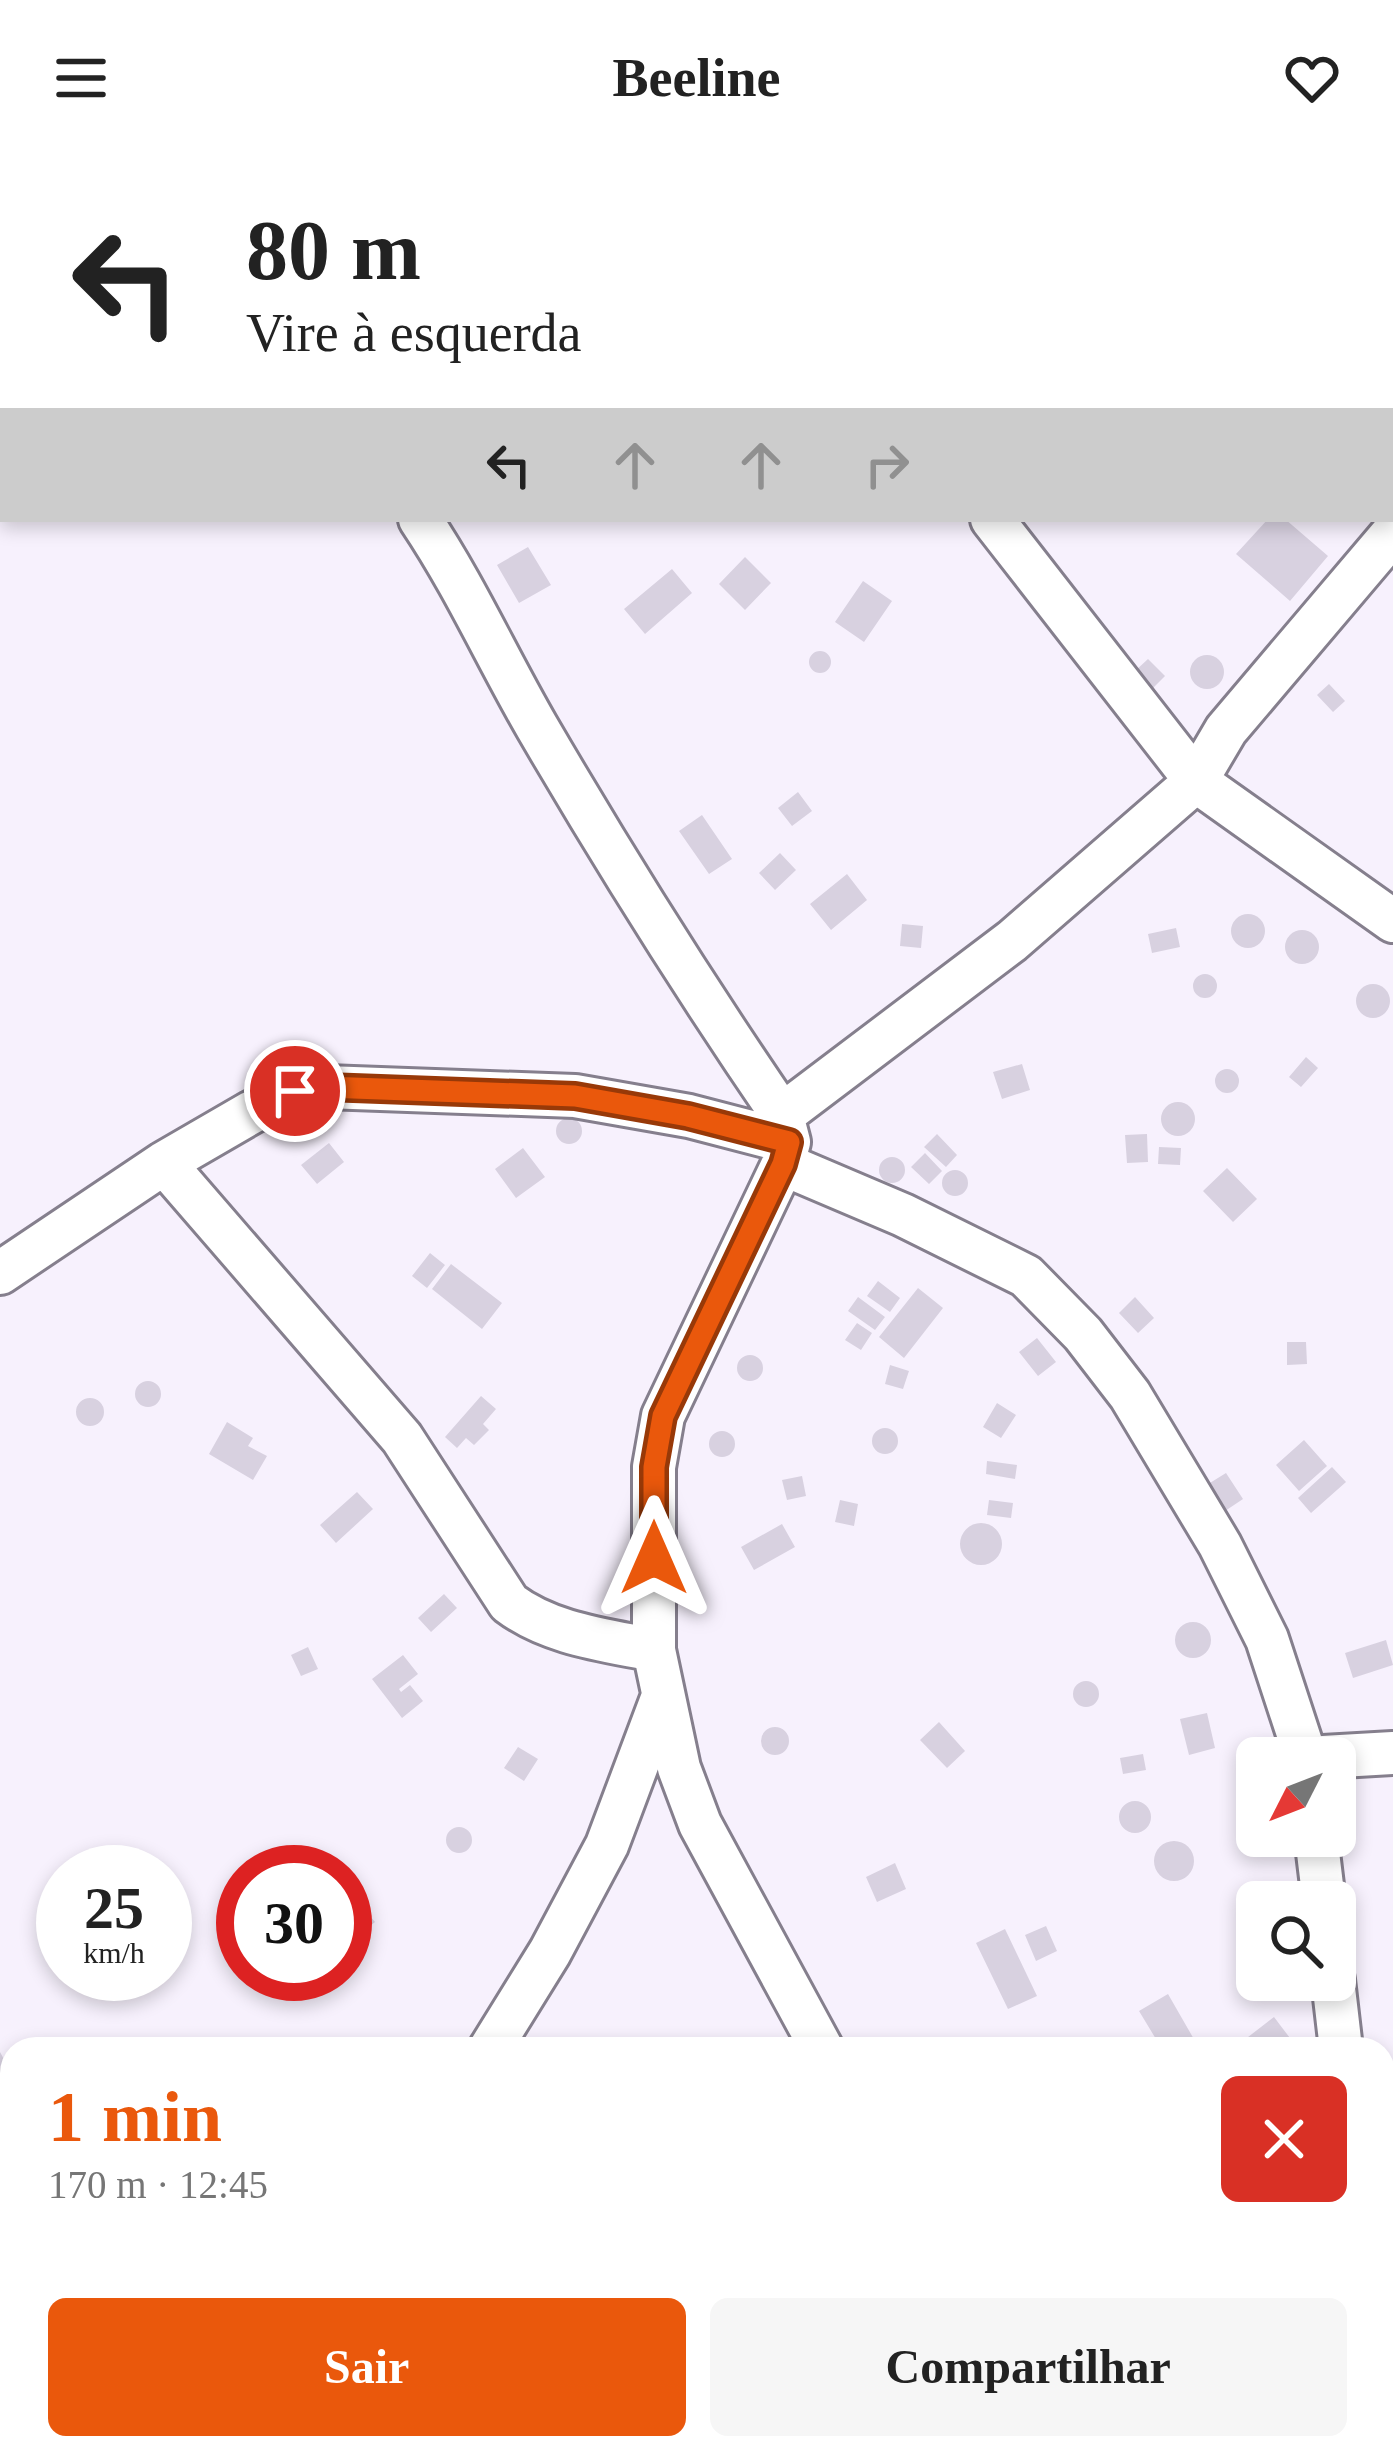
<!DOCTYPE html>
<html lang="pt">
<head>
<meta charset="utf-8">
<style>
	body { margin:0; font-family:"Times New Roman",serif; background:#f6f6f6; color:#222; height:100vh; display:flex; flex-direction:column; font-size:45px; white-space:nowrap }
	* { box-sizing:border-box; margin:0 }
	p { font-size:39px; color:#767676 }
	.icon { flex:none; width:66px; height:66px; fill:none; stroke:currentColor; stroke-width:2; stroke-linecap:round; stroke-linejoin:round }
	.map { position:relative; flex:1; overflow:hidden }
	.details { position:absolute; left:0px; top:1881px; width:1395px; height:423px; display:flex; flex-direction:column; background:#fff; border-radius:36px 36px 0 0; box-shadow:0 6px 18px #0003 }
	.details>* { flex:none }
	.top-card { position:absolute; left:0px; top:0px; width:1395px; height:366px; box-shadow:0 6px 18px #0003; background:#fff; color:#222; overflow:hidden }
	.needle { width:78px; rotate:228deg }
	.fabs { position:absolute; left:1236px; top:1581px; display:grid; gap:24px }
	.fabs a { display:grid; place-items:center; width:120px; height:120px; border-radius:18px; background:#fff; box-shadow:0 6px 18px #0003; font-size:60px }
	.speed { position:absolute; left:36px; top:1689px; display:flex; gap:24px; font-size:60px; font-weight:700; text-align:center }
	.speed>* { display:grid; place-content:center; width:156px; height:156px; border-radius:50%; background:#fff; box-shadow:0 6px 18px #0003; line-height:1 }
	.speed small { font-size:30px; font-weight:400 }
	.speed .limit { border:18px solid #d22; background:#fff; color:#111 }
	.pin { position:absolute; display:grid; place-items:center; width:102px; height:102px; color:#fff; margin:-51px; border:6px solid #fff; border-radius:50%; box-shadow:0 3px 12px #0007 }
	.me { position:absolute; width:132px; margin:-66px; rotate:0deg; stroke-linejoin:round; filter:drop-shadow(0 0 9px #0008) }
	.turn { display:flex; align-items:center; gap:42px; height:252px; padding:0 48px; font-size:54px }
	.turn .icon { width:156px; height:156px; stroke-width:2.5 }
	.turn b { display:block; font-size:84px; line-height:102px }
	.lanes { display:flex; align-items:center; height:114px; padding:0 48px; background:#0003; justify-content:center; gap:60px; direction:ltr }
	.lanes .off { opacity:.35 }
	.round { display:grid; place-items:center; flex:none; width:126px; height:126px; border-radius:18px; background:#f6f6f6 }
	.summary { display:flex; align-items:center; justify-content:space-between; height:204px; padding:0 48px }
	h1 { font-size:72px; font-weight:700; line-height:90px; color:#ea580c }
	.button { display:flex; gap:24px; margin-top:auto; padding:24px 48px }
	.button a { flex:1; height:138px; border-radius:18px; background:#ea580c; color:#fff; font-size:48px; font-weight:700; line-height:138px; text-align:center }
	.button a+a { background:#f6f6f6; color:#222 }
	header { display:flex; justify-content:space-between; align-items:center; height:156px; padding:0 48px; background:#fff; font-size:54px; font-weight:700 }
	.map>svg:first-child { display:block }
	.building { fill:#d8d1e0 }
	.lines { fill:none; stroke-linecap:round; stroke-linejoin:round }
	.street-casing { stroke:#857f8d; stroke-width:48 }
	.street { stroke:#fff; stroke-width:42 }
	.route-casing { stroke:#983908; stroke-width:30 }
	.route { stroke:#ea580c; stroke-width:21 }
</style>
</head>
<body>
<header><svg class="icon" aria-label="menu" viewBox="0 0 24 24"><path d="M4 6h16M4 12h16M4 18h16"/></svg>Beeline<svg class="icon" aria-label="heart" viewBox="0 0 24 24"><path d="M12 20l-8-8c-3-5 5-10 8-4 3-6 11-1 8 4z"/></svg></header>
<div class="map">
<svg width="1393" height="2302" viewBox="0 0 1393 2302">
	<rect width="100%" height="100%" fill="#f7f1fd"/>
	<path class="building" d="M1268,363H1285L1328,400L1290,445L1236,398Z
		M528,391L551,429L519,447L497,409Z
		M745,401L771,427L745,454L719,428Z
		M672,413L692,437L645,478L624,453Z
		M863,425L892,445L864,486L835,466Z
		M809 506a11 11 0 1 1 22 0a11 11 0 1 1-22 0Z
		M1190 516a17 17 0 1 1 34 0a17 17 0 1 1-34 0Z
		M1148,503L1165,520L1151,534L1134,516Z
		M1329,528L1345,545L1333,556L1317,539Z
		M798,636L812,655L792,670L778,652Z
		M702,659L732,703L709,718L679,675Z
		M780,697L796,714L775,734L759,717Z
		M847,718L867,744L831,774L810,748Z
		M1231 775a17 17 0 1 1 34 0a17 17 0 1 1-34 0Z
		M902,768L923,770L921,792L900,790Z
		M1176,772L1180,791L1152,797L1148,778Z
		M1285 791a17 17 0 1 1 34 0a17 17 0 1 1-34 0Z
		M1193 830a12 12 0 1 1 24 0a12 12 0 1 1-24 0Z
		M1356 845a17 17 0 1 1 34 0a17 17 0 1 1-34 0Z
		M1306,901L1318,912L1301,931L1289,921Z
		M1022,908L1030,934L1002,943L993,916Z
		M1215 925a12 12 0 1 1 24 0a12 12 0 1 1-24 0Z
		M1161 963a17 17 0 1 1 34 0a17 17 0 1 1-34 0Z
		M556 975a13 13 0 1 1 26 0a13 13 0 1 1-26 0Z
		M937,978L957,999L946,1011L924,991Z
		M1147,978L1148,1006L1127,1007L1125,979Z
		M329,987L344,1006L317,1028L301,1009Z
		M1159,991L1181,992L1180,1009L1158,1008Z
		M523,992L545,1021L516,1042L495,1013Z
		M925,997L942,1015L929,1028L911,1011Z
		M879 1014a13 13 0 1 1 26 0a13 13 0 1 1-26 0Z
		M1227,1012L1257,1043L1233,1066L1203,1035Z
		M942 1027a13 13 0 1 1 26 0a13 13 0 1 1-26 0Z
		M430,1097L445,1109L427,1132L412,1120Z
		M451,1108L502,1147L482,1173L432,1133Z
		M878,1125L900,1142L890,1156L867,1140Z
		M918,1132L943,1152L904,1202L879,1181Z
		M858,1141L885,1161L875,1174L848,1155Z
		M1135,1141L1154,1162L1138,1177L1119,1157Z
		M857,1167L872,1177L861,1194L845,1184Z
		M1037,1182L1056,1206L1038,1220L1019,1196Z
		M1287,1186H1306L1307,1208L1287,1209Z
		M737 1212a13 13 0 1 1 26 0a13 13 0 1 1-26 0Z
		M890,1209L909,1215L903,1233L885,1228Z
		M135 1238a13 13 0 1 1 26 0a13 13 0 1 1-26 0Z
		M481,1240L496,1253L483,1268L489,1274L474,1289L466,1282L457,1292L445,1281Z
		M76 1256a14 14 0 1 1 28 0a14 14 0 1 1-28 0Z
		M997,1247L1016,1259L1001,1282L983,1271Z
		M227,1266L253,1282L248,1290L267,1300L253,1324L209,1298Z
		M872 1285a13 13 0 1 1 26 0a13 13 0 1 1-26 0Z
		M709 1288a13 13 0 1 1 26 0a13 13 0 1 1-26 0Z
		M1304,1284L1327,1310L1299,1335L1276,1309Z
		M987,1305L1017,1309L1015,1323L986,1318Z
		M1332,1311L1346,1326L1311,1357L1298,1342Z
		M1226,1317L1243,1343L1222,1357L1205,1330Z
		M802,1320L806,1340L787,1344L782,1324Z
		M357,1336L373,1353L336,1387L320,1369Z
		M840,1344L858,1348L854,1370L835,1366Z
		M989,1344L1013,1347L1011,1362L987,1359Z
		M960 1388a21 21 0 1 1 42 0a21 21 0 1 1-42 0Z
		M782,1368L795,1391L754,1414L741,1391Z
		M444,1438L457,1452L431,1476L418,1462Z
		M1175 1484a18 18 0 1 1 36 0a18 18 0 1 1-36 0Z
		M1386,1484L1393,1509L1353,1522L1345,1497Z
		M308,1491L318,1513L301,1520L291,1499Z
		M403,1499L418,1518L399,1533L401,1536L410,1529L423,1545L402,1562L372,1523Z
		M1073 1538a13 13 0 1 1 26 0a13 13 0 1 1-26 0Z
		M1207,1557L1215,1592L1189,1599L1180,1563Z
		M939,1566L965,1595L947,1612L920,1584Z
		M761 1585a14 14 0 1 1 28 0a14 14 0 1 1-28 0Z
		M518,1591L538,1603L524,1625L504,1612Z
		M1143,1598L1146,1614L1123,1618L1120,1602Z
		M1119 1661a16 16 0 1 1 32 0a16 16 0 1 1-32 0Z
		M446 1684a13 13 0 1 1 26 0a13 13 0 1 1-26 0Z
		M1154 1705a20 20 0 1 1 40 0a20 20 0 1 1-40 0Z
		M895,1707L906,1733L877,1746L866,1721Z
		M345,1730L375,1766L358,1780L345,1765Z
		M1046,1770L1057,1795L1036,1805L1025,1779Z
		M1005,1773L1037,1840L1008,1853L976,1787Z
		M1168,1838L1195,1885L1181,1893H1162L1139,1855Z
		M1274,1861L1296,1890L1243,1893L1239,1888Z
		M0,1896L12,1918V1958L0,1936Z
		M211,2292H243L248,2302H207Z"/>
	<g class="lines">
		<g class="street-casing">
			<path id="street" d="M209,0L211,3
				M709,0L711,3
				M368,3L371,0
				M420,363C465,430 497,502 537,571C614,703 695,832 782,959L789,986L783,1008L903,1059L1026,1120L1083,1178L1130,1239L1220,1389L1267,1483L1306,1602L1393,1597
				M992,363L1196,625L1393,765
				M782,959L1012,785L1196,625L1226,574L1393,377
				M164,1007L402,1282L509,1447C550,1478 605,1484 654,1494
				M783,1008L663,1260L654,1311V1494L679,1612L700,1668L822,1893
				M0,1117L164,1007L252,956L295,935L326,931L575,940L689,960L789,986
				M1316,1680L1324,1746
				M1333,1824L1341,1893
				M490,1893L550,1796L607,1689L663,1540
				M1383,1982L1393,2001
				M1383,2117L1393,2110
				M282,2292L286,2302
				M1098,2292L1115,2302"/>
		</g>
		<use href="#street" class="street"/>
	</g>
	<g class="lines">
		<g class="route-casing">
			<path id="route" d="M295,935L326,931L575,940L688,960L789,986L783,1008L663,1260L654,1311V1402"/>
		</g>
		<use href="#route" class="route"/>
	</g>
</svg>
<div class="fabs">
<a><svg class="needle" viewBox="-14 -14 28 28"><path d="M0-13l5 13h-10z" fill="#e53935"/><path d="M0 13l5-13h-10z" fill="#767676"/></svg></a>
<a><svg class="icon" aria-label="search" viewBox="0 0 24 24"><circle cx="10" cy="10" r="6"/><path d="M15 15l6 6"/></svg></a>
</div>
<div class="speed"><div>25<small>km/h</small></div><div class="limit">30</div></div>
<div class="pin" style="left:295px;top:935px;background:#d93025"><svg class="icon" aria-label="arrive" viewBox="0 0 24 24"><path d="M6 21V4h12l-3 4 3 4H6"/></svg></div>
<svg class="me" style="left:654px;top:1402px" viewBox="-20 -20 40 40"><path d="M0-17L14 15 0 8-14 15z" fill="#ea580c" stroke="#fff" stroke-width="4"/></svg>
<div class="top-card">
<div class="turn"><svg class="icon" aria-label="left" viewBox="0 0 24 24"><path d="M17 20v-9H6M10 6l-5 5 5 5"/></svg><div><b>80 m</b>Vire à esquerda</div></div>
<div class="lanes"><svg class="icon" aria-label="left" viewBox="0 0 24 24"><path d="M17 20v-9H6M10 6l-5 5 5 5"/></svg><svg class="icon off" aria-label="ahead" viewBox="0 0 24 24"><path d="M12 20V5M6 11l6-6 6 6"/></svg><svg class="icon off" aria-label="ahead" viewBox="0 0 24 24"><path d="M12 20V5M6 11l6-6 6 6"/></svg><svg class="icon off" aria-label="right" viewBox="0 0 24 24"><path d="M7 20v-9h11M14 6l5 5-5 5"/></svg></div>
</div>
<section class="details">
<div class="summary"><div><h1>1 min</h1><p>170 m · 12:45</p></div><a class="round" style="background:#d93025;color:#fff"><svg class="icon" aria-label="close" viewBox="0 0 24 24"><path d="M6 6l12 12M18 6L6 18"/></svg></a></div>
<div class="button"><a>Sair</a><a>Compartilhar</a></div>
</section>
</div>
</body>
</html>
